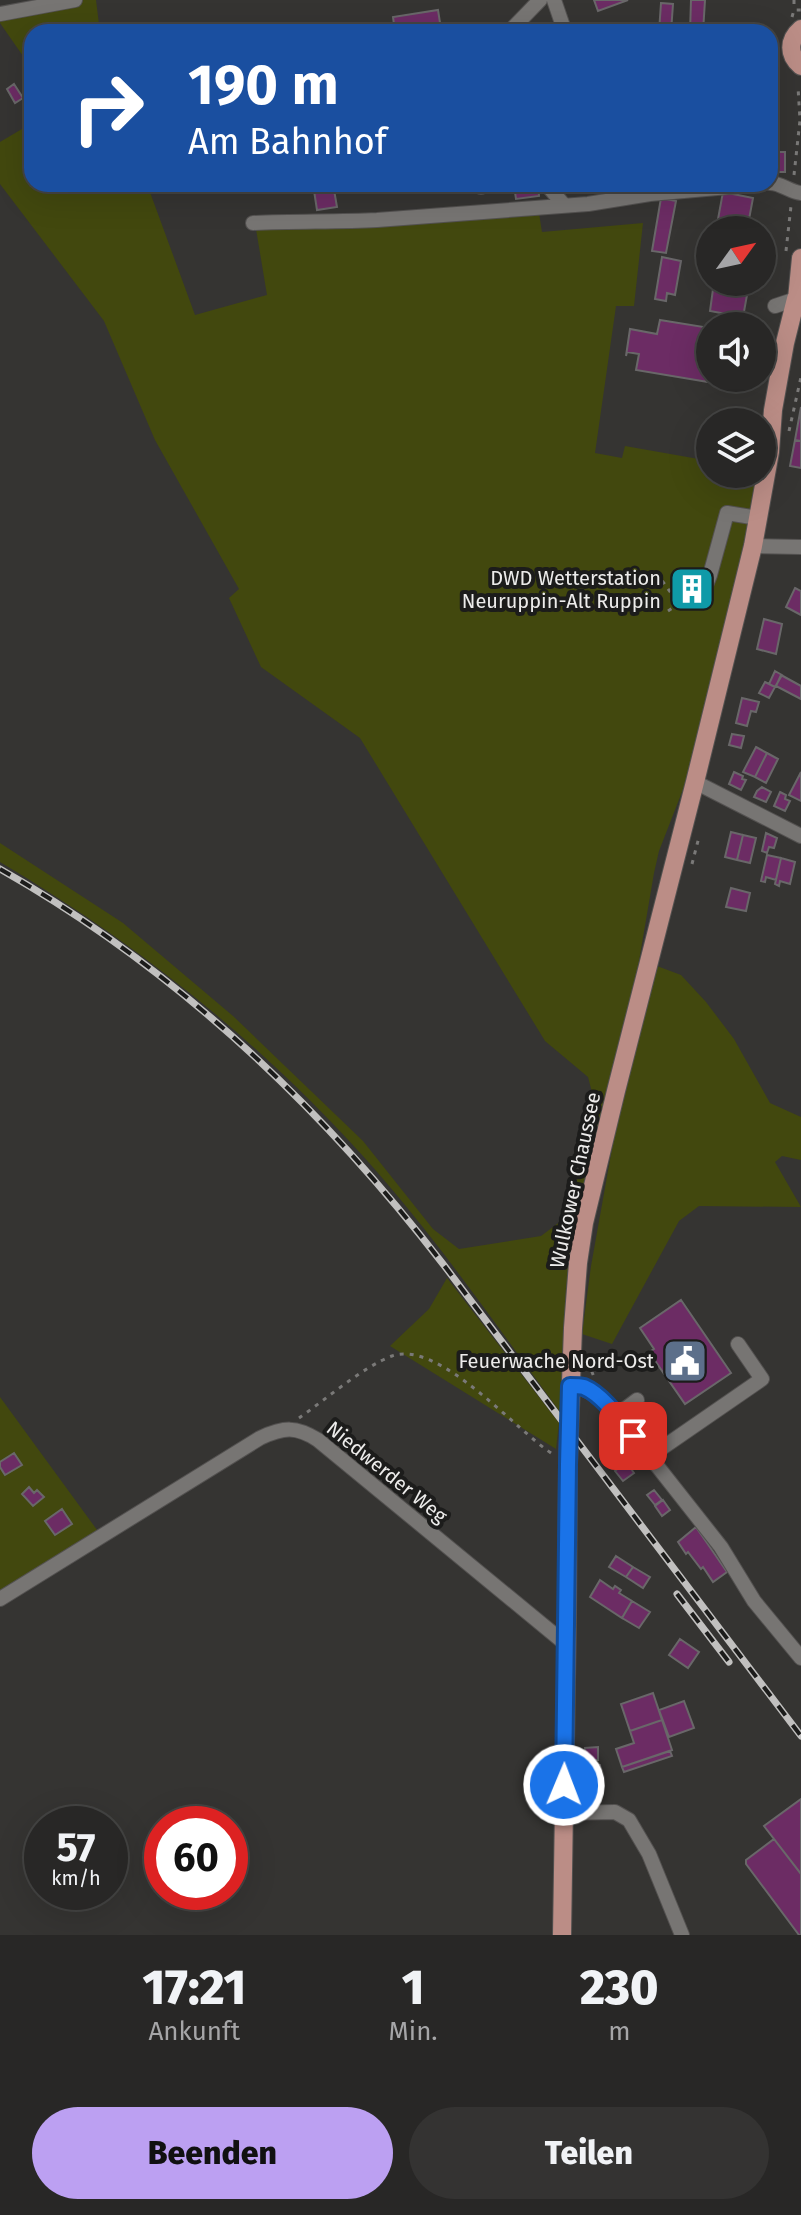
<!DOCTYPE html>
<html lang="de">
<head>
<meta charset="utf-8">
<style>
	body { margin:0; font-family:"Fira Sans",sans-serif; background:#343332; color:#f1f3f6; height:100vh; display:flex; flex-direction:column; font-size:30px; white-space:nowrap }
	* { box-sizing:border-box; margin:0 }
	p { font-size:26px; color:#a5a5a7 }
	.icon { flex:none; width:44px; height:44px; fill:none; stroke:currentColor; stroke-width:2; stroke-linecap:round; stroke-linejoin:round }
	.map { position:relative; height:1935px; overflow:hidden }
	.side { display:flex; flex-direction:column; background:#282726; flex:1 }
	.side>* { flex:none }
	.top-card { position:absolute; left:24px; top:24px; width:754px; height:168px; border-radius:24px; box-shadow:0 8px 32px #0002,0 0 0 2px #444443; background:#1a4fa0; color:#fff; overflow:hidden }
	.needle { width:52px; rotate:57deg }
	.buttons { position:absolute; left:696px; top:216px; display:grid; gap:16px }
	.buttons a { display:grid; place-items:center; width:80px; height:80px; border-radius:50%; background:#282726; box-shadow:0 8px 32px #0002,0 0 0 2px #444443; font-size:40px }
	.speed { position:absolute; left:24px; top:1806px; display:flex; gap:16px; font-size:40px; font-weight:700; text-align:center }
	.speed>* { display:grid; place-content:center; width:104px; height:104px; border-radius:50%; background:#282726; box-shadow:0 8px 32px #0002,0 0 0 2px #444443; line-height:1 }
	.speed small { font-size:20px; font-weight:400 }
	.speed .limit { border:12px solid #d22; background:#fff; color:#111 }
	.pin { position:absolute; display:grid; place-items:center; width:68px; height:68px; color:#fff; margin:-34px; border-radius:16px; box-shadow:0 4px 12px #0006 }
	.me { position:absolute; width:88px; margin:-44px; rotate:1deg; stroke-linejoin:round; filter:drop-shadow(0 0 6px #0008) }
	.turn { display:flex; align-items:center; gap:28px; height:168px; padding:0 32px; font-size:36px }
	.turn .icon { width:104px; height:104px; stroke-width:2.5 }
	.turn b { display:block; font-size:56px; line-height:68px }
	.eta { display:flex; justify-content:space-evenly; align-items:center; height:136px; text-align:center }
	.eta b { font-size:48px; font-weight:800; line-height:56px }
	.cta { display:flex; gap:16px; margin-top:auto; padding:16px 32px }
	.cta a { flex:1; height:92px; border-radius:48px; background:#bca0f2; color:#111; font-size:32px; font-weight:800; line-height:92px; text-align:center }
	.cta a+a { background:#343332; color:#f1f3f6 }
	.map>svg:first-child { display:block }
	.green { fill:#42480e }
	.building { fill:#6c2c64; stroke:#696769; stroke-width:2 }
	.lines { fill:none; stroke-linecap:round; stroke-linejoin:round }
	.minor-casing { stroke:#535150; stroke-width:16 }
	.major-casing { stroke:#535150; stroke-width:20 }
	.path { stroke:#7a7978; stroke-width:3; stroke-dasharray:4 6; stroke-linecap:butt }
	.minor { stroke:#777573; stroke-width:14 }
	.major { stroke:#bb8d86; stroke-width:18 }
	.rail-casing { stroke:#c1c0bf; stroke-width:7 }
	.rail { stroke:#1c1c1b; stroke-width:4; stroke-dasharray:12; stroke-linecap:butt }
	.route-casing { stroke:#114b97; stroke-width:20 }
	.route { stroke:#1a73e8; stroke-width:14 }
	.labels { text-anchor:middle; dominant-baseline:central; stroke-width:8; stroke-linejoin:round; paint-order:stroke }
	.poi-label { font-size:20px; fill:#edeceb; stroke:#1c1c1b; text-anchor:end }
	.street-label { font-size:20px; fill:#edeceb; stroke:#1c1c1b }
</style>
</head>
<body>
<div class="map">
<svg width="801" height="1935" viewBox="0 0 801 1935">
	<rect width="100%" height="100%" fill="#353432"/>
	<path class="green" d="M75,0H96L100,32H32V69L0,23V14Z
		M32,123V184H147L195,315L267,295L255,223L538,207L542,232L643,223L634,306H616L595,453L622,458L625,446L710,461V474H747V482L756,487L728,627L687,779L659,851L654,873L639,961L571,1252L566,1288L560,1412C496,1325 435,1236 363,1156C258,1040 135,942 0,862V843L123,923L233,1016L363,1141L433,1229L459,1249L541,1236L565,1218L581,1167L594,1100L588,1077L545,1041L360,738L261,667L229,598L239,589L155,440L104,321L0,184V142Z
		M657,966L681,975L706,1002L734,1039L770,1103L801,1117V1160L782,1156L775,1162L801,1207L699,1206L679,1221L612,1344L582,1334L591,1266L622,1093Z
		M447,1278L559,1423L556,1449L390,1346L429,1309Z
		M0,1397L100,1534L0,1597Z"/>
	<path class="building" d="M594,0H628L598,11Z
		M691,0H705L703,32H690Z
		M661,3L673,4L671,32H659Z
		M438,10L441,29L422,32H395L393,17Z
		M14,84L23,98L15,103L7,89Z
		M770,152H785V172H770Z
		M313,184H333L337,207L317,210Z
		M491,184H514V188L491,191Z
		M538,184L539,196L516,199L514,186Z
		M723,192L753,198L747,230H716Z
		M661,198L676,201L666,253L652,251Z
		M662,257L681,261L675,295L667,293L666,301L655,299Z
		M714,282L749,284L743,317L710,311Z
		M660,320L710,328V378H745L744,388L636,370L639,354L627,352L626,356L630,329L657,334Z
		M801,407V441L795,440Z
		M795,440L801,441V468L790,466Z
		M795,588L801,591V615L786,607Z
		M764,619L782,624L776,654L757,649Z
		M775,671L782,675L775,687L769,684Z
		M781,675L801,686V699L776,686Z
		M765,682L775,687L769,698L759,693Z
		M742,698L759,702L756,712L751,711L747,726L736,723Z
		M732,734L744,736L741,748L729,745Z
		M756,747L767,753L755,777L743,772Z
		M767,753L778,759L766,783L755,777Z
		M734,772L743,776L742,779L746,780L741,790L729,784Z
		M801,772V801L789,795Z
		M762,787L771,792L766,802L754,797L757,791Z
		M780,792L786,795L785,799L790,801L785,811L774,806Z
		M731,832L743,835L737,860L725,857Z
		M766,833L777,838L774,848L769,847L767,853L762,851Z
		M743,835L756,838L750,863L737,860Z
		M767,855L781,858L776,880L766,877L765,882L761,881Z
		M781,858L795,862L790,884L780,881L779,886L775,884Z
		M731,888L750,893L746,911L726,907Z
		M681,1300L731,1373L685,1404L649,1352L654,1349L640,1328Z
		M14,1453L22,1465L5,1475L0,1467V1462Z
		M626,1462L634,1473L623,1481L615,1471Z
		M29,1487L34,1493L37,1490L44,1497L33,1506L22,1494Z
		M654,1490L662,1500L655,1505L647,1495Z
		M663,1500L670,1510L662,1516L655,1506Z
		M62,1509L72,1524L55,1535L45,1521Z
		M696,1527L727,1572L713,1582L703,1567L701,1569L688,1552L686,1554L678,1542Z
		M616,1556L633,1567L626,1577L609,1567Z
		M633,1567L650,1577L643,1588L626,1577Z
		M600,1580L613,1589L615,1586L621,1590L619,1593L632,1601L622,1618L590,1597Z
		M632,1601L650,1612L639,1628L622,1618Z
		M680,1639L699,1652L688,1668L669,1655Z
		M653,1693L662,1720L630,1731L621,1704Z
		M684,1701L694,1728L669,1737L659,1710Z
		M662,1720L672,1750L622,1767L616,1749L634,1743L630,1731Z
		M598,1747V1760H586L585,1748Z
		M670,1751L672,1756L624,1772L622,1767Z
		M588,1765H600L602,1779L589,1780Z
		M801,1799V1874L764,1826Z
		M774,1839L801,1874V1935H799L746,1864V1860Z"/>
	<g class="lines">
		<g class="minor-casing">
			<path id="minor" d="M554,0L565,32
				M0,14L75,0
				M509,32L540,0
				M770,183C781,183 790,192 801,193
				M481,184V187
				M546,184L564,205
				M253,223C295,221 336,222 377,220L588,204L650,194L762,184
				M775,306L796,299
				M753,546L801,547
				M702,595L710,575L727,513L758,518
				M695,782L801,836
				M570,1386C591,1388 603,1400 617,1415L721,1547L754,1601L801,1658
				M617,1415L637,1400
				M649,1457L762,1379L738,1344
				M0,1599L260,1438C284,1427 296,1426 318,1440L567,1645
				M564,1813L615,1812L629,1820L649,1854L682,1935"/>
		</g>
		<g class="major-casing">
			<path id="major" d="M801,29C788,40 788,55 801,66
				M796,309L801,258
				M562,1935L567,1617L568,1464L573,1328L578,1263L584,1223L616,1091L695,782L753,546L770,452L773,410L785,343L796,299"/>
		</g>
		<path class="path" d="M794,0V10
			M792,17L794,10H801
			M794,175L800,120L798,87
			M786,251L791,206
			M789,431L801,377
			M655,580L657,582L661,579L678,603
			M668,611L688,598
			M692,864L699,837
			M588,1362L594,1377
			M299,1418C325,1400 364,1366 392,1356C439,1339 516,1431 554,1455"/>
		<use href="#minor" class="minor"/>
		<use href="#major" class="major"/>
		<g class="rail-casing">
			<path id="rail" d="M0,869C175,968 321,1106 443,1264L801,1736
				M677,1594L729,1662"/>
		</g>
		<use href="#rail" class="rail"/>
	</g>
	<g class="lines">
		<g class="route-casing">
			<path id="route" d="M564,1785L568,1464L570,1386C575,1386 580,1386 584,1387C603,1395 621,1421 633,1436"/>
		</g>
		<use href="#route" class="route"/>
	</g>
	<defs>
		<g id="building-square" transform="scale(2.3)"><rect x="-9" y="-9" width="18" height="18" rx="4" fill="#0f9aa8" stroke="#1c1c1b"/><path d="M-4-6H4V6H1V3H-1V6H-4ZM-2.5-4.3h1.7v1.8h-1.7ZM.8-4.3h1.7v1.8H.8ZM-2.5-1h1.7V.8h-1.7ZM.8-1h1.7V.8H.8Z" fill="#fff"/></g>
		<g id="civic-square" transform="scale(2.3)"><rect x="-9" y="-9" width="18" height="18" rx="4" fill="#5c6f8a" stroke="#1c1c1b"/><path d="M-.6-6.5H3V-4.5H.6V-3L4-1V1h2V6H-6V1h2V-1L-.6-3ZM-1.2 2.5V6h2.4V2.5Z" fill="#fff"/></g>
	</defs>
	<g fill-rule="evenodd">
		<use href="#building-square" x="692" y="589"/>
		<use href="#civic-square" x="685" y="1361"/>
	</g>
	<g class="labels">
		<g class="poi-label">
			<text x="661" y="578">DWD Wetterstation<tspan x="661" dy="23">Neuruppin-Alt Ruppin</tspan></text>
			<text x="654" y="1361">Feuerwache Nord-Ost</text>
		</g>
		<g class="street-label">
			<text transform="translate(575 1180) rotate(-78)">Wulkower Chaussee</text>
			<text transform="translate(387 1472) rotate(39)">Niedwerder Weg</text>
		</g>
	</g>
</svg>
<div class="buttons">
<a><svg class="needle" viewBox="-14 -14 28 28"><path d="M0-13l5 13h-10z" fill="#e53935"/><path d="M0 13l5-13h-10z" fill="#a5a5a7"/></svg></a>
<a><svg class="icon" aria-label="sound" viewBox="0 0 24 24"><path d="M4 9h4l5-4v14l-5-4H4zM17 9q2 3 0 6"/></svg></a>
<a><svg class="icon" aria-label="layers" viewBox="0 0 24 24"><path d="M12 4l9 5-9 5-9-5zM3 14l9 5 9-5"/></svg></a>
</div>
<div class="speed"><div>57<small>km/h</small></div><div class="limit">60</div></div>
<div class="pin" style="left:633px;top:1436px;background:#d93025"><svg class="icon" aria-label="arrive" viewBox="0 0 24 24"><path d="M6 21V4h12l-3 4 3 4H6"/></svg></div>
<svg class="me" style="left:564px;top:1785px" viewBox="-20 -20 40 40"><circle r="17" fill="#1a73e8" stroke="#fff" stroke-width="3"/><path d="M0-11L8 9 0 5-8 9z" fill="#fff"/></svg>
<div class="top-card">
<div class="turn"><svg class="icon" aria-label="right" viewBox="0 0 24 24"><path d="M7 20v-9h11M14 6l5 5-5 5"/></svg><div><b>190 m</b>Am Bahnhof</div></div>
</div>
</div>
<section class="side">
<div class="eta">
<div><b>17:21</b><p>Ankunft</p></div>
<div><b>1</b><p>Min.</p></div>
<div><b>230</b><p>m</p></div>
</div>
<div class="cta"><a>Beenden</a><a>Teilen</a></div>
</section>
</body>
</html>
